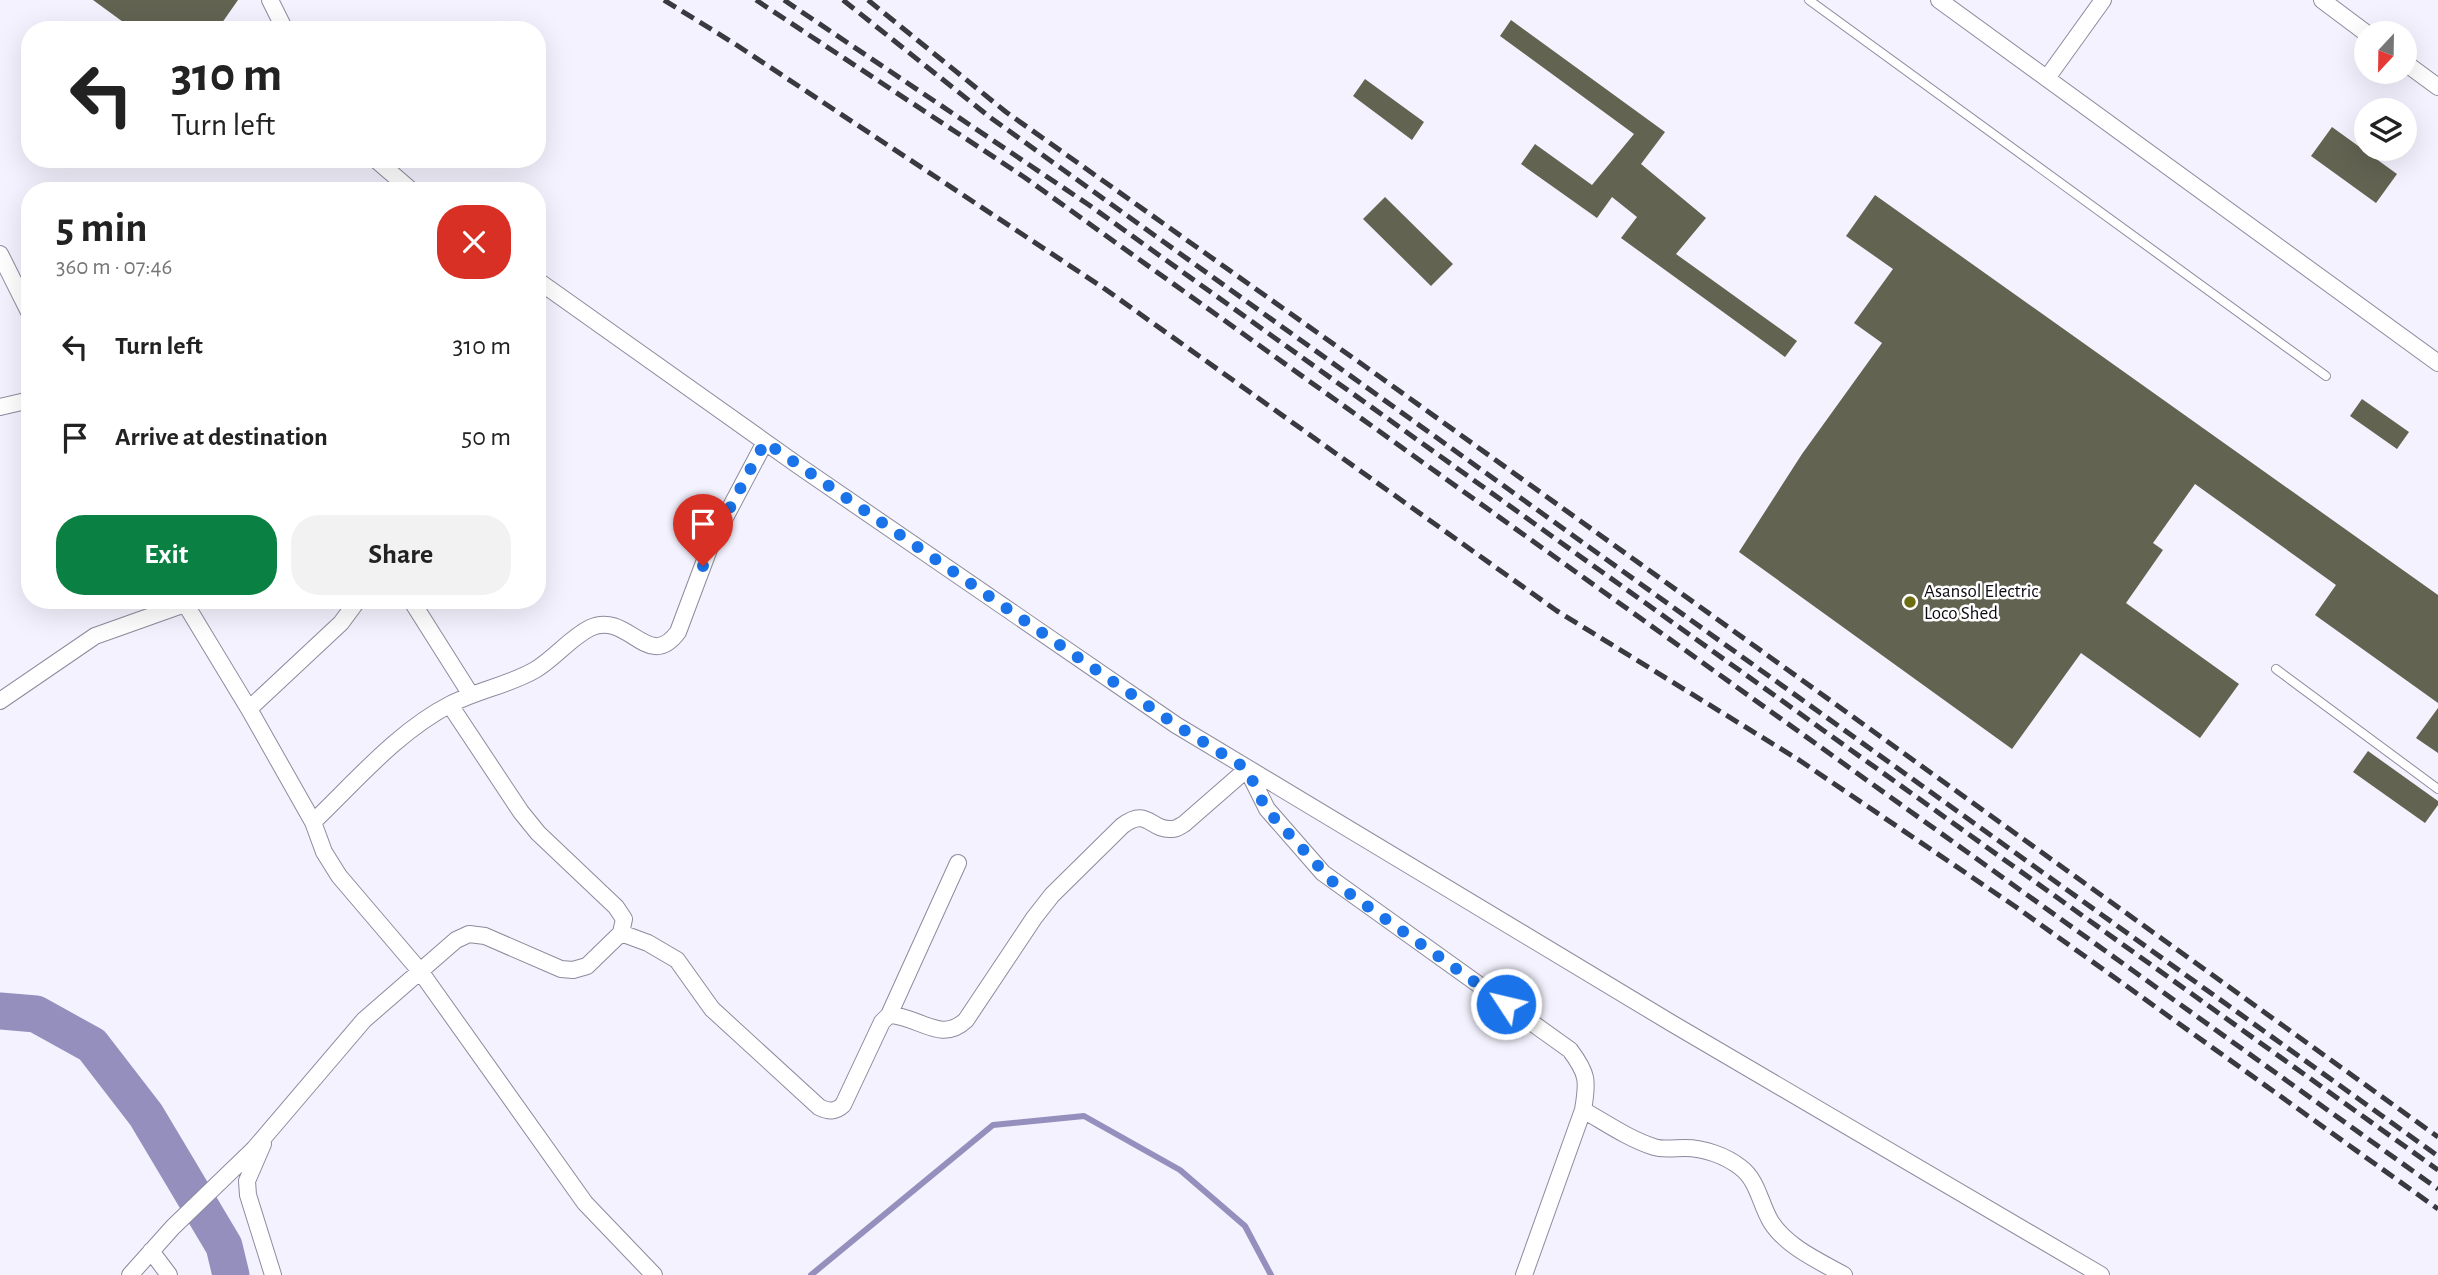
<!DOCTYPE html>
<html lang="en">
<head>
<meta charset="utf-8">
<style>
	body { margin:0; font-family:"Alegreya Sans",sans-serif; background:#f2f2f2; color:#222; height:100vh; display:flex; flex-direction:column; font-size:26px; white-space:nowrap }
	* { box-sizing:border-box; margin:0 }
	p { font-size:23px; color:#767676 }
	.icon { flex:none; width:38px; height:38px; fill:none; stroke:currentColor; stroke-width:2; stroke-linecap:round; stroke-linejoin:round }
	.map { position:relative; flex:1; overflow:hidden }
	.side { position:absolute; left:21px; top:182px; width:525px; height:427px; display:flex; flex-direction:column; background:#fff; border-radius:28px; box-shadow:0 7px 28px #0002 }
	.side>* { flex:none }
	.top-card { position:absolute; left:21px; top:21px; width:525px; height:147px; border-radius:28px; box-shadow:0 7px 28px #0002; background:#fff; color:#222; overflow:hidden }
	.needle { width:46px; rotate:202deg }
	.controls { position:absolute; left:2354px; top:21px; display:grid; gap:14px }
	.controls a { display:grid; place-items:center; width:63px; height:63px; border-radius:50%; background:#fff; box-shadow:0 7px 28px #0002; font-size:35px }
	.pin { position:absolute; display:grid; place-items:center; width:60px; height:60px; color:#fff; margin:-72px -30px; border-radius:50% 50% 50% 0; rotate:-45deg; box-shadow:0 0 7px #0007 }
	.pin .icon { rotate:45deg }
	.me { position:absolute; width:77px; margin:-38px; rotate:305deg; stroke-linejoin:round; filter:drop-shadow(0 0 5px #0008) }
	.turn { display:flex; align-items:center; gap:24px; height:147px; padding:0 35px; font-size:32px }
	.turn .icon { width:91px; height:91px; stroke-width:2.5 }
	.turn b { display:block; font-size:49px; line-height:60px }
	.round { display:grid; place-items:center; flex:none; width:74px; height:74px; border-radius:28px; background:#f2f2f2 }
	.head { display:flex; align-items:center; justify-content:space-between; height:119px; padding:0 35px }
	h1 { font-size:42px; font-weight:700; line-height:52px }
	.action { display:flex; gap:14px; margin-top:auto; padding:14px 35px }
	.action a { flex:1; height:80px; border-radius:28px; background:#0b8043; color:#fff; font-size:28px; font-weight:700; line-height:80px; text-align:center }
	.action a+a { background:#f2f2f2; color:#222 }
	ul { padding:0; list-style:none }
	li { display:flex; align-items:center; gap:21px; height:91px; padding:0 35px }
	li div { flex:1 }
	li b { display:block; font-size:26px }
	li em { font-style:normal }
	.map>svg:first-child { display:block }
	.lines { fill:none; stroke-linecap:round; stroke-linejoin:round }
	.stream { stroke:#948fbd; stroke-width:6 }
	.river { stroke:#948fbd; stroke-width:37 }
	.building { fill:#626351 }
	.service-casing { stroke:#8c8b9d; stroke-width:10 }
	.minor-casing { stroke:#8c8b9d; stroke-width:18 }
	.service { stroke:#fff; stroke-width:8 }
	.minor { stroke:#fff; stroke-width:16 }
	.rail { stroke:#393940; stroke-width:5; stroke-dasharray:14 7; stroke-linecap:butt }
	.route { stroke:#1a73e8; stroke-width:12; stroke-dasharray:0 21.6 }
	.poi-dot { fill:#6d6e12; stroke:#fff; stroke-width:2.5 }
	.labels { text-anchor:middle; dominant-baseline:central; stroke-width:5; stroke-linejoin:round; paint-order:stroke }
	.poi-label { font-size:19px; fill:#0b0b11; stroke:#fff; text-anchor:start }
</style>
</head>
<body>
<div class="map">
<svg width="2438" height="1275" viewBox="0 0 2438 1275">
	<rect width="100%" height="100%" fill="#f3f2fe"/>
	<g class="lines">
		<path class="stream" d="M811,1275L993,1125L1084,1116L1180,1170L1245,1226L1271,1275"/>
		<path class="river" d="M0,1011L36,1014L92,1045L146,1115L183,1177L224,1246L231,1275"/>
	</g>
	<path class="building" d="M93,0H238L217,30H134Z
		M1511,20L1665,132L1641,164L1706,218L1676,254L1797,341L1785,357L1621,238L1637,217L1612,197L1597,218L1521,164L1535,144L1592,185L1634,134L1500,36Z
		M1365,79L1424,122L1412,140L1353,96Z
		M2332,127L2397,174L2376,203L2311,156Z
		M1875,195L2438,595V703L2315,615L2336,585L2195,484L2153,543L2163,550L2126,603L2239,684L2200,738L2081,653L2012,749L1739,552L1802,454L1882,343L1854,323L1893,269L1846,236Z
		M1385,197L1453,264L1431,286L1363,219Z
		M2362,399L2409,432L2397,449L2350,416Z
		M2438,708V753L2416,738Z
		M2368,751L2438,801V805L2425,823L2353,772Z"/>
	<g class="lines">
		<g class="service-casing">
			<path id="service" d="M1809,0L2326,376
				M2276,669L2438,789"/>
		</g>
		<g class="minor-casing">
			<path id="minor" d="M270,0L285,30
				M1939,0L2438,363
				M2322,0L2366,33
				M2404,62L2438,87
				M2047,78L2103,0
				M375,159L412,191
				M0,254L30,314
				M537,280L799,466L1176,725L1673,1024L2101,1275
				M0,407L30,400
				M183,600L249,709L313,822L324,852L339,876L420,971L585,1203L654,1275
				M411,600L471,695
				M0,701L95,636L185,604
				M249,709L341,623L358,600
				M313,822C356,781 398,731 451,704C478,690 509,685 535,670C555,658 570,638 590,628C628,610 648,673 678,632L711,544L765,442
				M621,933L648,943L677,960L712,1009L819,1107C829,1112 835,1112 843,1105L882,1022L889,1015C919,1016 941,1044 966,1020L1034,918L1052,895L1122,826C1148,806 1150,831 1172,829C1177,829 1180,826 1184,824L1247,769L1267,809L1323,873L1570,1050C1588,1074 1588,1081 1583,1110L1524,1275
				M889,1015L958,863
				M1583,1110C1606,1123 1629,1139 1654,1147C1663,1150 1675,1148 1685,1148C1704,1148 1726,1156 1740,1167C1758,1180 1760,1204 1771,1222C1787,1247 1819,1261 1844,1275
				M263,1144L247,1181L248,1195L273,1275
				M151,1251L169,1275
				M130,1275L173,1227L254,1149L364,1020L456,940L469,934L485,936L561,969L573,970L587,966L621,933L624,919L616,907L538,833L521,812L450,705"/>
		</g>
		<use href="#service" class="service"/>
		<use href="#minor" class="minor"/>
		<path class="rail" d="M664,0L735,44L1105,289L1557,611L1799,760L2016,907L2438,1209
			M756,0L1024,177L2438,1189
			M784,0L1089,205L2438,1170
			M843,0L991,118L2438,1156
			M868,0L1006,112L1380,377L2438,1137"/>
	</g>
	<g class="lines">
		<path class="route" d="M703,566L724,519L765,442L1176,725L1247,769L1266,809L1333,882L1506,1004"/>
	</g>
	<circle class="poi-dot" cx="1910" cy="602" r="7"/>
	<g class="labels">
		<g class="poi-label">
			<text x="1924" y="591">Asansol Electric<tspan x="1924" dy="22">Loco Shed</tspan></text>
		</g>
	</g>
</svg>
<div class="controls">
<a><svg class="needle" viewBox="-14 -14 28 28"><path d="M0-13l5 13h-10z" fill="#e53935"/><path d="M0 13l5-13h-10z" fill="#767676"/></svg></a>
<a><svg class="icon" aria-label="layers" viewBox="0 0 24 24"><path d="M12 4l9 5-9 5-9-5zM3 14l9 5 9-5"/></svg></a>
</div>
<div class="pin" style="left:703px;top:566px;background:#d93025"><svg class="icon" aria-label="arrive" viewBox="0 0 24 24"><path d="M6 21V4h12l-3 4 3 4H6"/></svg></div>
<svg class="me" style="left:1506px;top:1004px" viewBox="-20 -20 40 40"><circle r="17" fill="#1a73e8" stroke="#fff" stroke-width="3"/><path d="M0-11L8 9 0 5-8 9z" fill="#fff"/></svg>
<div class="top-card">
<div class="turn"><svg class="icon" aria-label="left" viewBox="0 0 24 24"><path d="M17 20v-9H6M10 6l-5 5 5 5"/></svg><div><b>310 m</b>Turn left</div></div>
</div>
<section class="side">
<div class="head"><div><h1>5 min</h1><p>360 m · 07:46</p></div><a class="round" style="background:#d93025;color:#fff"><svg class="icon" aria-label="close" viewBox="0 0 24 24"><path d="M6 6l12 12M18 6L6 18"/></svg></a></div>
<ul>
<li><svg class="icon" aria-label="left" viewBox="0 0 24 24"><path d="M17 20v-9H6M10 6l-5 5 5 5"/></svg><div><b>Turn left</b></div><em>310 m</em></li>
<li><svg class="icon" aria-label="arrive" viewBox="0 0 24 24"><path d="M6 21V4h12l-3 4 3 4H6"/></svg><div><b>Arrive at destination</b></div><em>50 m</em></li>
</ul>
<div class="action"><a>Exit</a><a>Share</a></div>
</section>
</div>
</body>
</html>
